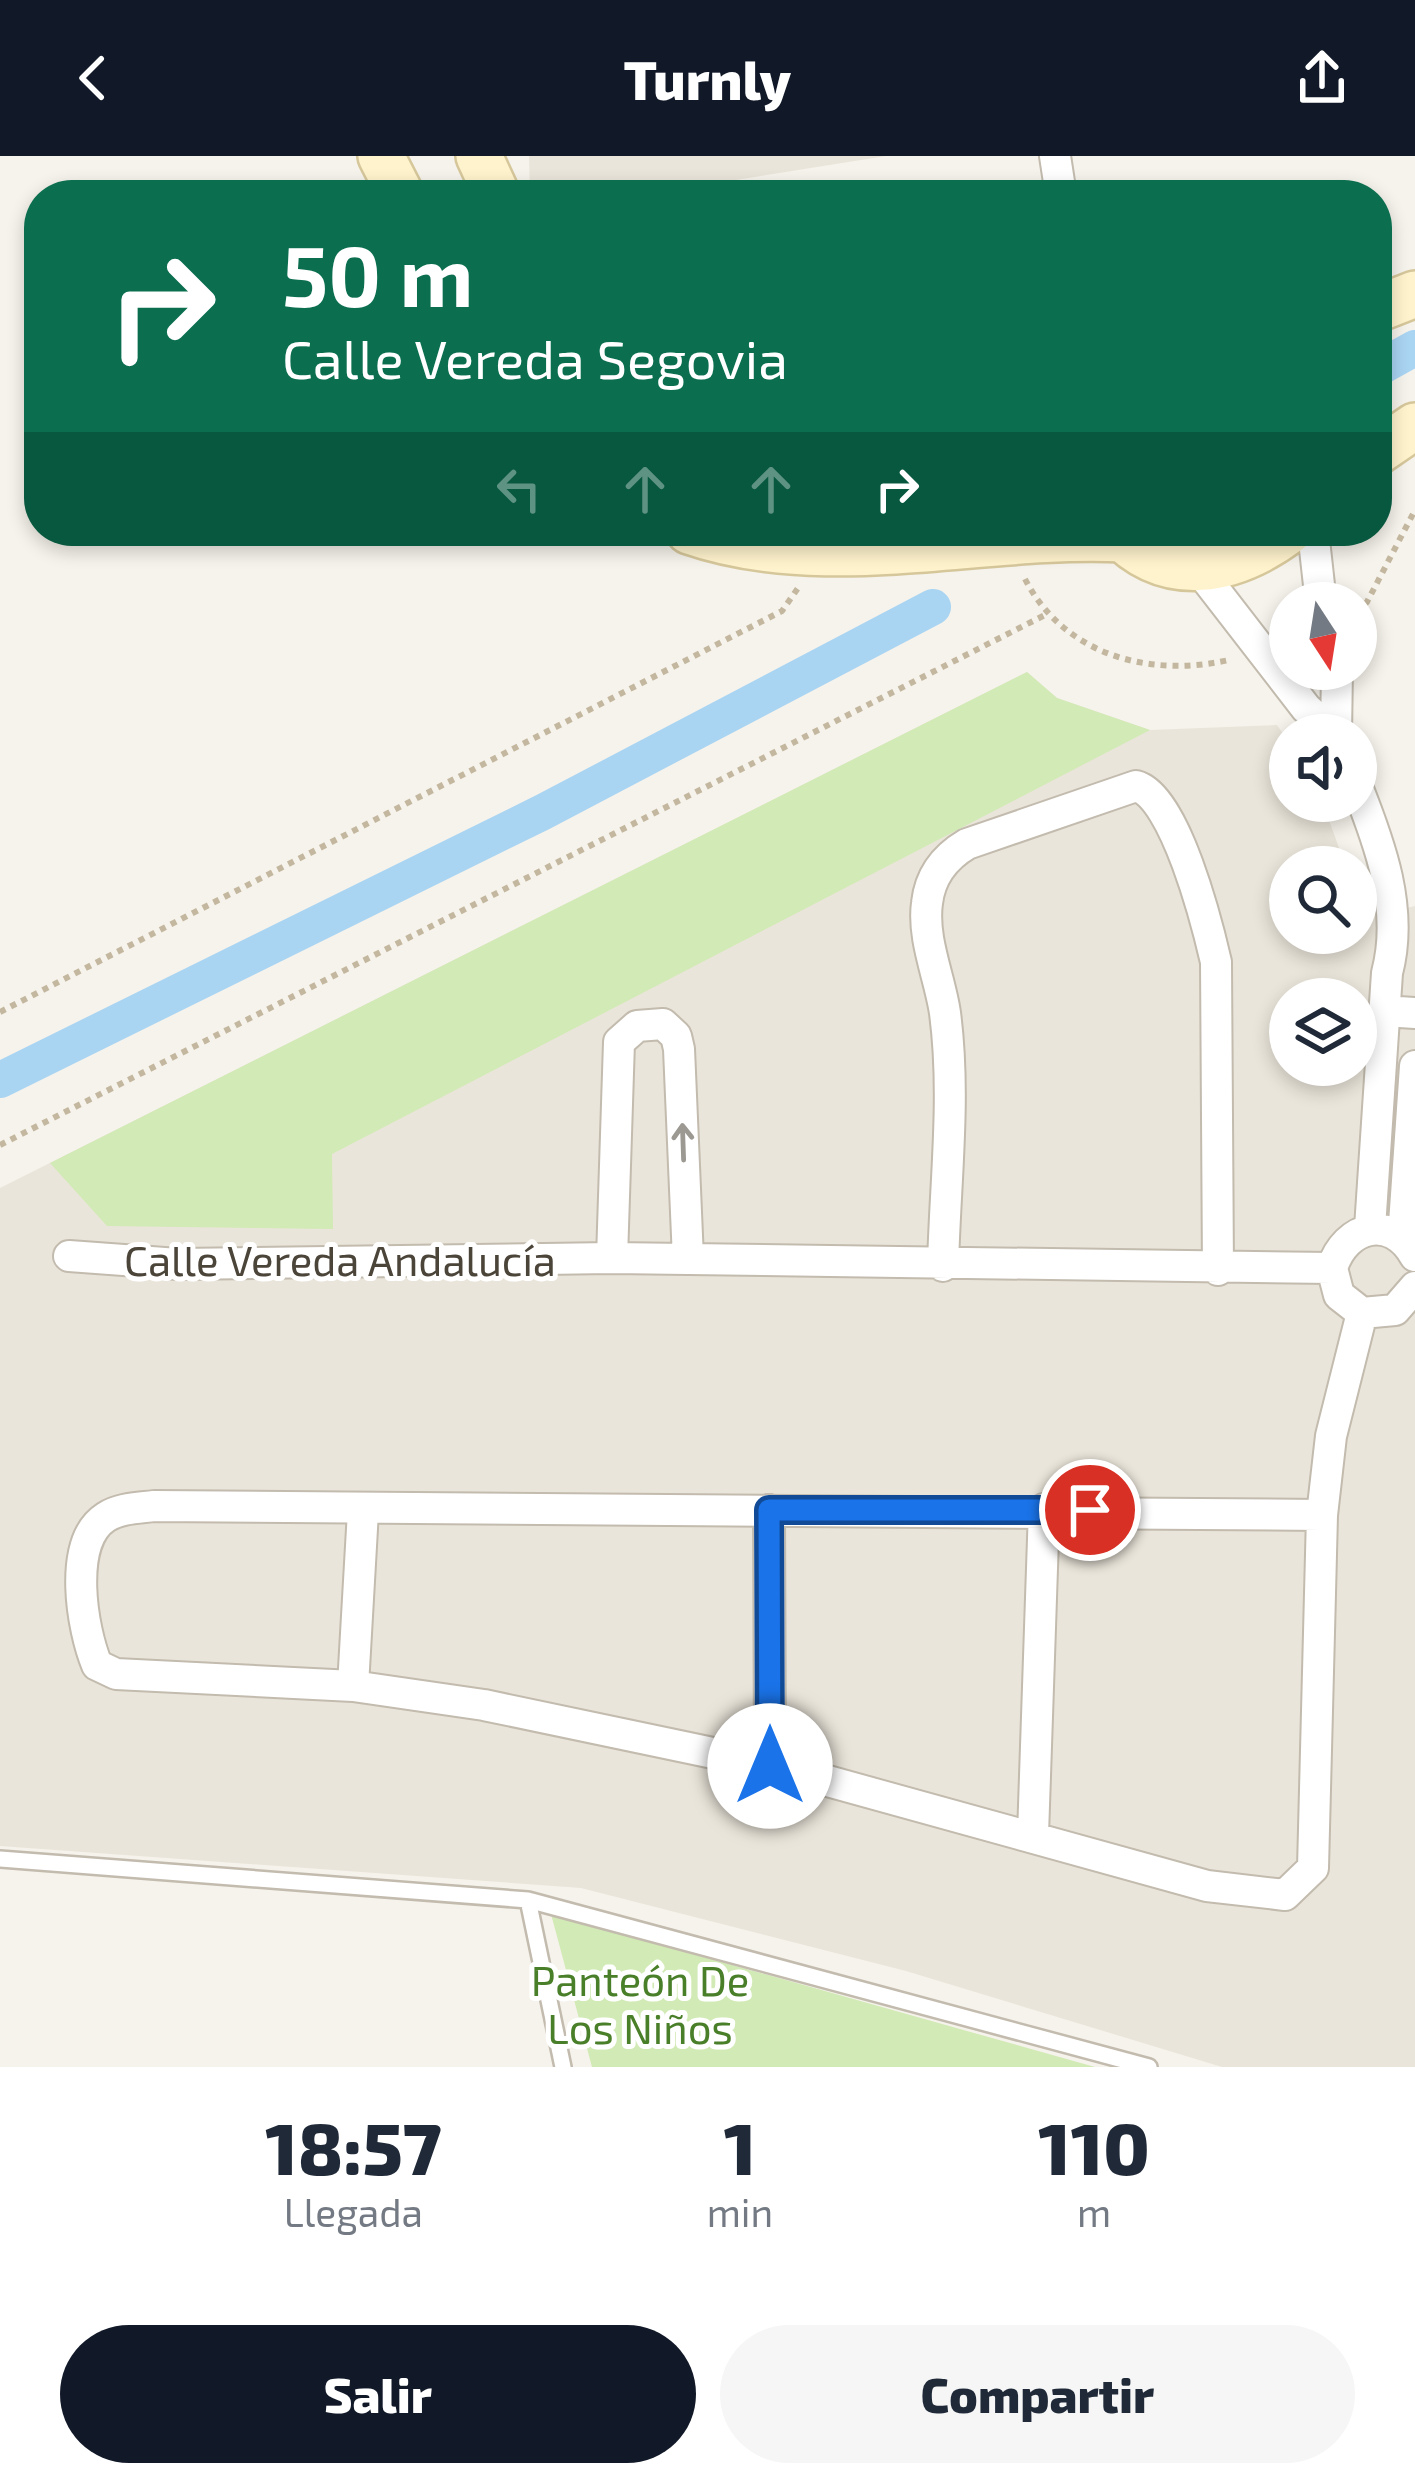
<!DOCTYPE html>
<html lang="es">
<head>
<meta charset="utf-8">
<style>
	body { margin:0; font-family:"Exo 2",sans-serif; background:#f6f6f7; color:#1f2937; height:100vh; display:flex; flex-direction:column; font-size:45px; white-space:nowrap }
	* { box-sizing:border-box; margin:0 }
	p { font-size:39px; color:#747a83 }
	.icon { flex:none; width:66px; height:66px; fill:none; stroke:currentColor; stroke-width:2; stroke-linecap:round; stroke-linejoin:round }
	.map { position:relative; height:1911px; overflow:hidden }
	.side { display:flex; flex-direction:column; background:#fff; flex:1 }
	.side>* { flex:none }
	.hud { position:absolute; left:24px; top:24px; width:1368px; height:366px; border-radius:48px; box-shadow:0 6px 18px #0003; background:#0b6e4f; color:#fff; overflow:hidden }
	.needle { width:78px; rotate:168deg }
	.buttons { position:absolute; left:1269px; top:426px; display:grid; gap:24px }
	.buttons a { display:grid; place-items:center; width:108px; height:108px; border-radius:50%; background:#fff; box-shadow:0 6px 18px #0003; font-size:60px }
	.pin { position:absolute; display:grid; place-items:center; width:102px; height:102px; color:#fff; margin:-51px; border:6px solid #fff; border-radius:50%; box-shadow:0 3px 12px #0007 }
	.me { position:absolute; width:132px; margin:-66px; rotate:0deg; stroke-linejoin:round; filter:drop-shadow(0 0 9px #0008) }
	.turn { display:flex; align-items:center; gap:42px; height:252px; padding:0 60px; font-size:54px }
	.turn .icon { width:156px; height:156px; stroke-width:2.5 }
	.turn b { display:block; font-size:84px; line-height:102px }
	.lanes { display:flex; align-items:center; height:114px; padding:0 60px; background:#0003; justify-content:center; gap:60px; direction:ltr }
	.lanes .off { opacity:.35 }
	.eta { display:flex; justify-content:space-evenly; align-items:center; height:204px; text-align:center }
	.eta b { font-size:72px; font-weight:800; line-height:84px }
	.primary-button { display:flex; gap:24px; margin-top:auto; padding:24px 60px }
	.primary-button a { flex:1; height:138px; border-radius:72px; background:#111827; color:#fff; font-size:48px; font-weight:800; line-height:138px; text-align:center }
	.primary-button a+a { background:#f6f6f7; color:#1f2937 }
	header { display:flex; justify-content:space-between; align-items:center; height:156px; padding:0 60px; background:#111827; color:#fff; font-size:54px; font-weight:800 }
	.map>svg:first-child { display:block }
	.residential { fill:#eae5da; fill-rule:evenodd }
	.green { fill:#d2eab5 }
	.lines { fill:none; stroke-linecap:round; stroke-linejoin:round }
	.canal { stroke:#a9d4f2; stroke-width:36 }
	.service-casing { stroke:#c2bbae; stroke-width:20 }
	.minor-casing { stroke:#c2bbae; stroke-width:34 }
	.secondary-casing { stroke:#d6c79b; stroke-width:50 }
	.path { stroke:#c4b79f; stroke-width:6; stroke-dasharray:6 6; stroke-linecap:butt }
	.service { stroke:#fff; stroke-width:15 }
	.minor { stroke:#fff; stroke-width:30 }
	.secondary { stroke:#fff3cd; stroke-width:45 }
	.oneway { stroke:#9c9892 }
	.route-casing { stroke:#114b97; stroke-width:30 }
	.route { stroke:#1a73e8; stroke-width:21 }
	.labels { text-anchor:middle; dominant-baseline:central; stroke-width:10; stroke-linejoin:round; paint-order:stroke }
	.street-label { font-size:42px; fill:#4b4439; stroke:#fff }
	.park-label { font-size:42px; fill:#4a7f2a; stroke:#fff }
</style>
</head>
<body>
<header><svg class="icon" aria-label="back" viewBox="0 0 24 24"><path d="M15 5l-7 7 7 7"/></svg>Turnly<svg class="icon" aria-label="share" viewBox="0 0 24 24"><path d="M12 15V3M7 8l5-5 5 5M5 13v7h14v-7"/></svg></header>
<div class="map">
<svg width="1415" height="1911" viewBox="0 0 1415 1911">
	<rect width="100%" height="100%" fill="#f6f3ec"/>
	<path class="residential" d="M529,0H886L642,39H530Z
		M1027,516L1057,542L1150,574L1277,569L1290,588V645H1322L1346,711H1290V777H1356V740L1364,762L1415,750V1911H1222L906,1815L581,1732L0,1690V1032ZM1290,843H1356V909H1290Z"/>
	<path class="green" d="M1027,516L1057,542L1150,574L332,998L333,1073L107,1070L50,1007Z
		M551,1758L1095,1911H592Z"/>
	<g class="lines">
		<path class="canal" d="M1377,213L1415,192
			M0,924L543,656L933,451"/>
		<g class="service-casing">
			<path id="service" d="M0,1703L528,1744L563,1911
				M528,1744L1149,1911"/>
		</g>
		<g class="minor-casing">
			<path id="minor" d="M1055,0L1061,39
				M1313,375L1321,447
				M1200,415L1306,552L1335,579
				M1336,579L1337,513
				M1356,628C1380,688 1404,753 1387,817L1370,1072
				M1384,855L1415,857
				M1403,1082L1415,910
				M69,1100L178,1108L612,1102L1332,1112
				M1415,1100C1391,1058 1346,1069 1332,1112L1339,1139L1362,1157L1395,1154L1415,1131
				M612,1102L619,886L637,870L663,868L676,880L679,893L688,1103
				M943,1110C945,1027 956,940 945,857C940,822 922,783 927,747C930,720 945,701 967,688L1136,630C1175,640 1207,767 1216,806L1218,1114
				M769,1354L770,1609
				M1322,1359L154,1350C138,1352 120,1352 106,1361C67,1386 82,1473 97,1509L116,1518L353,1530L484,1549L770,1609L1207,1730L1285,1739L1313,1712L1322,1359L1331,1280L1362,1157
				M353,1530L363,1355
				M1033,1679L1044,1353"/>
		</g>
		<g class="secondary-casing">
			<path id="secondary" d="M381,0L401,39
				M479,0L497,39
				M1377,153L1415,138
				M1377,296L1415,270
				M689,375C828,423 980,376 1123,383
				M1115,375C1167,431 1234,416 1289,375"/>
		</g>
		<path class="path" d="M1025,423C1064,499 1149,522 1229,504
			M1356,456L1367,446L1415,354
			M0,856L782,455L798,432
			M0,989L1047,458"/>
		<use href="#service" class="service"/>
		<use href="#minor" class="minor"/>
		<use href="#secondary" class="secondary"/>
	</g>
	<defs><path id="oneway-shaft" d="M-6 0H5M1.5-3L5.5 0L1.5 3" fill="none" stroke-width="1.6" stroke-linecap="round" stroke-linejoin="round" transform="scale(3)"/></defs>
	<use class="oneway" href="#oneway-shaft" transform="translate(683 986) rotate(-92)"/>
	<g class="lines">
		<g class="route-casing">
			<path id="route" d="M770,1610L769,1354H1090"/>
		</g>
		<use href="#route" class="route"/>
	</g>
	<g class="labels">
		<g class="street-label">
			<text x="340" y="1103">Calle Vereda Andalucía</text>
		</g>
		<g class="park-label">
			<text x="640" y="1823">Panteón De<tspan x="640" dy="48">Los Niños</tspan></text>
		</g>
	</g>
</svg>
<div class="buttons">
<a><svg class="needle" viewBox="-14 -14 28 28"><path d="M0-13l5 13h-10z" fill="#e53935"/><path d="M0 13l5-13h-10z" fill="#747a83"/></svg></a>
<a><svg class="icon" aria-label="sound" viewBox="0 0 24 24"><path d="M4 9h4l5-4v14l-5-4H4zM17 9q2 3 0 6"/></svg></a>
<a><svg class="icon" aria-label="search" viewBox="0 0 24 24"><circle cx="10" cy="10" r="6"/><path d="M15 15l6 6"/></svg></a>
<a><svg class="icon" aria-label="layers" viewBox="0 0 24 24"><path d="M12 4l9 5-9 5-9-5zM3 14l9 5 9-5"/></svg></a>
</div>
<div class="pin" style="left:1090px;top:1354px;background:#d93025"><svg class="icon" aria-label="arrive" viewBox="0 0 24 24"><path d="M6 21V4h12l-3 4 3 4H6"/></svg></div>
<svg class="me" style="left:770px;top:1610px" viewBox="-20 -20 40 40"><circle r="19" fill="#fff"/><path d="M0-13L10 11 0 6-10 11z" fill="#1a73e8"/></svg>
<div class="hud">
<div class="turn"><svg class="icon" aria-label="right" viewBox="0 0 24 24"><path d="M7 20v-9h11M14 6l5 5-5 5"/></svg><div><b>50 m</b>Calle Vereda Segovia</div></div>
<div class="lanes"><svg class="icon off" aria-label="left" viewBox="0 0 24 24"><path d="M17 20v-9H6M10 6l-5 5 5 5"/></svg><svg class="icon off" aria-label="ahead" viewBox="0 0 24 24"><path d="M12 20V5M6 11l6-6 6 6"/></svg><svg class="icon off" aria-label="ahead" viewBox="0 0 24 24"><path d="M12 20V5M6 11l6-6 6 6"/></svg><svg class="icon" aria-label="right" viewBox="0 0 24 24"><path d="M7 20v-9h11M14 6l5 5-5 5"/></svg></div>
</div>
</div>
<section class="side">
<div class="eta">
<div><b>18:57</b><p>Llegada</p></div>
<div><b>1</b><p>min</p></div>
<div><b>110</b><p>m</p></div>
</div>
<div class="primary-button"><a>Salir</a><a>Compartir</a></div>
</section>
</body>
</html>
